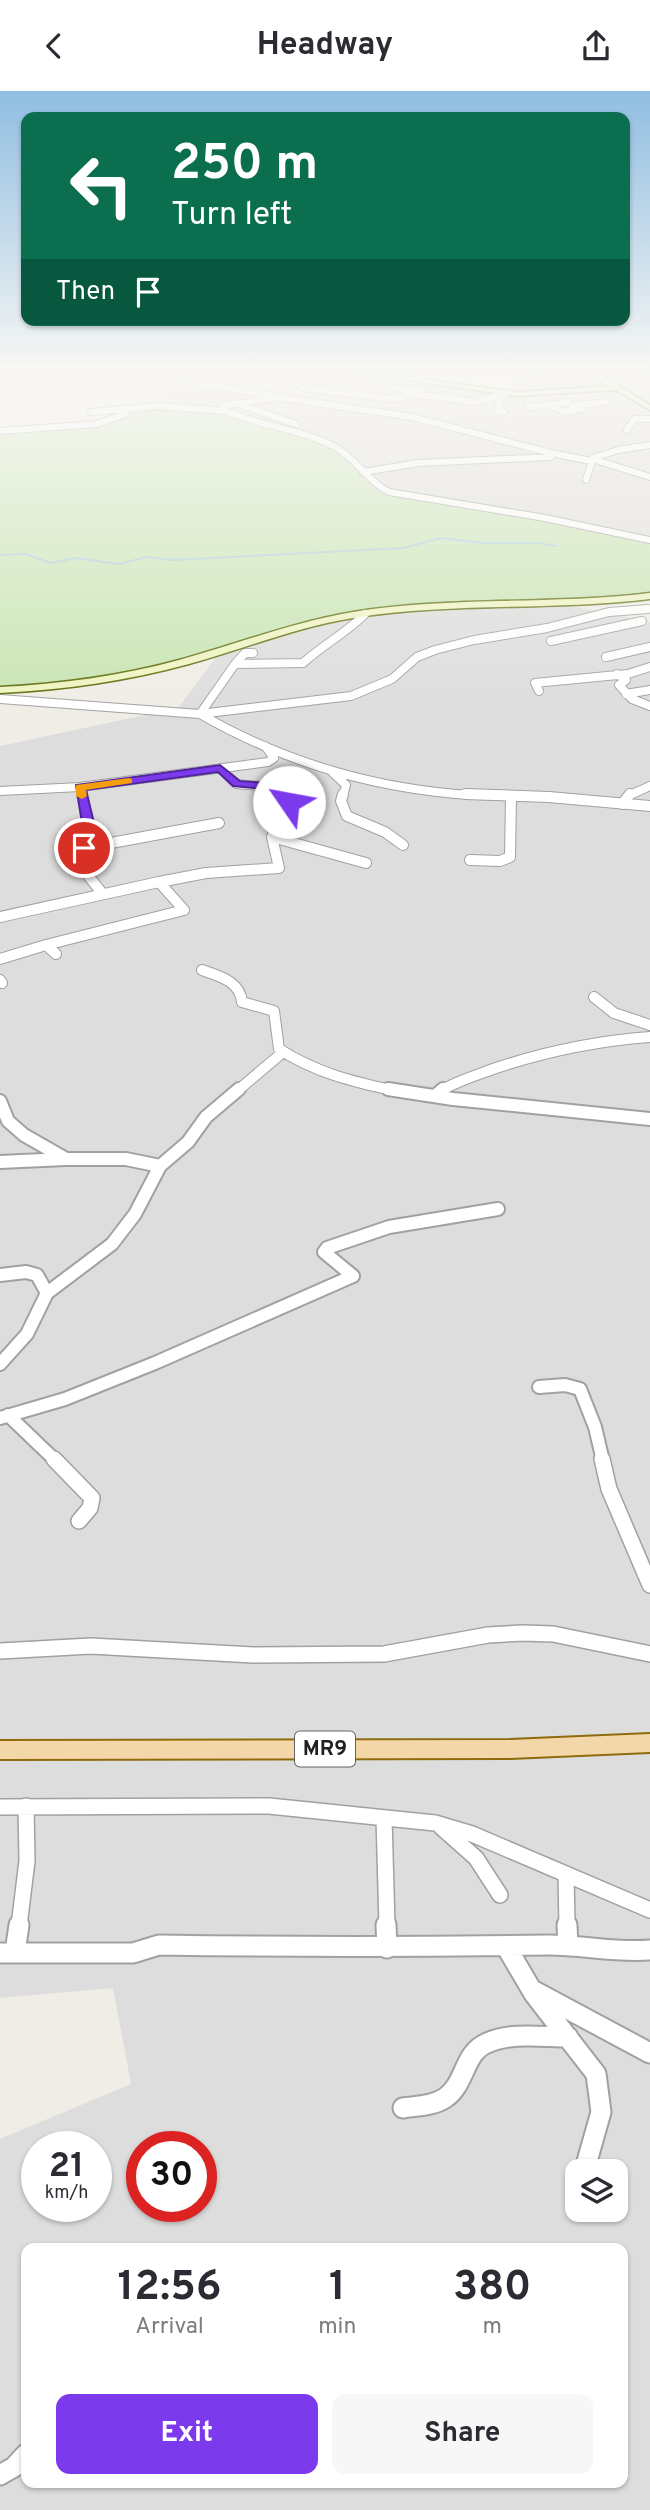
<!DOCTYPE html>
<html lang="en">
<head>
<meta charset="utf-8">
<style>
	body { margin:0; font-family:Overpass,sans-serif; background:#f7f7f7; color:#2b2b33; height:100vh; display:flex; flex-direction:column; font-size:26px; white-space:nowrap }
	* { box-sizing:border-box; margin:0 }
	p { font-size:23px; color:#7c7c81 }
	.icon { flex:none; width:38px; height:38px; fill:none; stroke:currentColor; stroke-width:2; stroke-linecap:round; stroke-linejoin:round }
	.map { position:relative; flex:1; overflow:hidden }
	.sheet { position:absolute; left:21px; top:2152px; width:607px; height:245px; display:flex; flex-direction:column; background:#fff; border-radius:14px; box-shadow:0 2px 5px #0004 }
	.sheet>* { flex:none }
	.hud { position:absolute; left:21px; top:21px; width:609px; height:214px; border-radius:14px; box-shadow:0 2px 5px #0004; background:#0b6e4f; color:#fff; overflow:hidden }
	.controls { position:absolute; left:565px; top:2068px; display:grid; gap:14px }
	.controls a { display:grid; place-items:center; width:63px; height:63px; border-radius:14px; background:#fff; box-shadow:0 2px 5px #0004; font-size:35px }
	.speed { position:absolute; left:21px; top:2040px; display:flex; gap:14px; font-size:35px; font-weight:700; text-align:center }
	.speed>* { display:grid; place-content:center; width:91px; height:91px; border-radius:50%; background:#fff; box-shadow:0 2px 5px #0004; line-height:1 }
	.speed small { font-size:18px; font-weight:400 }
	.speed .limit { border:10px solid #d22; background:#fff; color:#111 }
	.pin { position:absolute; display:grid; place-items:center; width:60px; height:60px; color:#fff; margin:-30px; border:4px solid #fff; border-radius:50%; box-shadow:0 2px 7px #0007 }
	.me { position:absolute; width:77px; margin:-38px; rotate:303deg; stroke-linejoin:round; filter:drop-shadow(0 0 5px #0008) }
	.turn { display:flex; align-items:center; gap:24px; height:147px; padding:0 35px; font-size:32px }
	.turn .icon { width:91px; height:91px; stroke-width:2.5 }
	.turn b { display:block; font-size:49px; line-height:60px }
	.then { display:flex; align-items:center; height:66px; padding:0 35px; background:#0003; gap:14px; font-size:26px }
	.eta { display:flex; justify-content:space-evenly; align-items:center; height:119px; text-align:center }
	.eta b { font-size:42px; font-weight:700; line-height:49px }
	.primary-button { display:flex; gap:14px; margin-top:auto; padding:14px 35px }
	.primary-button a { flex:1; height:80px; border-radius:14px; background:#7c3aed; color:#fff; font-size:28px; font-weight:700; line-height:80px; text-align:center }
	.primary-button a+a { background:#f7f7f7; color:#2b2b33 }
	header { display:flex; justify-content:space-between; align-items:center; height:91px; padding:0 35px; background:#fff; font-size:32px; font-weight:700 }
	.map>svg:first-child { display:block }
	.residential { fill:#dedddd; fill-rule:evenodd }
	.commercial { fill:#efdad8 }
	.industrial { fill:#e8dae5 }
	.education { fill:#fbfce3 }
	.grass { fill:#c8e5b2 }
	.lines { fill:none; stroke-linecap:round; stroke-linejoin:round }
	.stream { stroke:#acccd9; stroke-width:2 }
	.street-far5-casing { stroke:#a1a1a1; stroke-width:8 }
	.street-far4-casing { stroke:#a1a1a1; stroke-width:10 }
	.street-far3-casing { stroke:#a1a1a1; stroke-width:12 }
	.street-far2-casing { stroke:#a1a1a1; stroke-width:16 }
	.street-far1-casing { stroke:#a1a1a1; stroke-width:18 }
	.street-casing { stroke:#a1a1a1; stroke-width:23 }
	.secondary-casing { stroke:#5f6f0f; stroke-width:3 }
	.primary-casing { stroke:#8e6b0d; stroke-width:4 }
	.street-far5 { stroke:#fff; stroke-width:6 }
	.street-far4 { stroke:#fff; stroke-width:8 }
	.street-far3 { stroke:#fff; stroke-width:10 }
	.street-far2 { stroke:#fff; stroke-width:12 }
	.street-far1 { stroke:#fff; stroke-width:15 }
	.street { stroke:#fff; stroke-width:19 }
	.secondary { fill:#eff4c0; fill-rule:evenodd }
	.primary { fill:#f4d7a8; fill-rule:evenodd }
	.route { fill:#7c3aed; stroke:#51269a; stroke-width:2 }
	.slow { fill:#f59e0b }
	.labels { text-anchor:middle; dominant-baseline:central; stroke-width:7; stroke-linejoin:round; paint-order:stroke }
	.shield { fill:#fff; stroke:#636363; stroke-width:2 }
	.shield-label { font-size:21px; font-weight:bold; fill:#202020 }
</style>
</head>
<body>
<header><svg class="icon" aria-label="back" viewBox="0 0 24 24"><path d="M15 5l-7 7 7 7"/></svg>Headway<svg class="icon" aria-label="share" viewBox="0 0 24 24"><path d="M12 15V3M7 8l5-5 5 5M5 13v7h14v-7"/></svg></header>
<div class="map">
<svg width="650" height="2419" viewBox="0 0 650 2419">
	<rect width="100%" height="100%" fill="#f0ede7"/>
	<path class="residential" d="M534,283H611L650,310V449L395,402L378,395L362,377L227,320L211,323L159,314L176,295L186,290L266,298L283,291L432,289L502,299Z
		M571,515L650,531V2419H0V2048L131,1993L113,1897L0,1907V655L178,617L217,565L342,529L420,519ZM37,2056H96V2116H37ZM142,2056H201V2116H142ZM578,2081H616V2119H578ZM26,2158H623V2392H26Z"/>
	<path class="commercial" d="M534,283H585L603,295L552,299H502Z"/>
	<path class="industrial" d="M611,283H650V310L633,297Z"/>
	<path class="education" d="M391,283H534L502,299Z"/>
	<path class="grass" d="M169,316L208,323L225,321L327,355C350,366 360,389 381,401L542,427L650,450V502L613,507L373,520L161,575L96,588L0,597V341C22,339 45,340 67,337C102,333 135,318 169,316Z"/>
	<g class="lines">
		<path class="stream" d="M0,464L25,463L51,472L75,467L119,473L146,466L172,469L403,457L441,447L482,452H538L557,455"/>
		<g class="street-far5-casing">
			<path id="street-far5" d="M141,283L282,306L227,314L221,318C257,335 299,337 335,356C356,367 367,390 389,401L545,427L650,449
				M0,288L25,283
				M214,294L239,283
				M302,297L393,308L414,303L476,311L507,302
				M414,303L395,297L421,298
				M501,304L497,319L504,321
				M282,307L412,326L551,362L591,370
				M568,311L549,314L564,321L581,318
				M241,314L296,333
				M572,315L606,311
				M528,316L550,314
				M91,321L158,315L226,320
				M627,339L634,328H650
				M0,340L97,333L125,323
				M592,368L650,386
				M363,381L418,372L551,366
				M586,389L593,367L618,359L650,354"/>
		</g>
		<g class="street-far4-casing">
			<path id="street-far4" d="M551,550L642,530
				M253,562H245L235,573L303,572C323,554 346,542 365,523
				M606,566L650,556
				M617,583L626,589L619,594L632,608L650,615
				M539,600L535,592L628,583L650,576
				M626,603L650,599
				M0,608L200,623L351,605L392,588L417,566L435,559L474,549L547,537L609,521L648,518
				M200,623C278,668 366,695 456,703C481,705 506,704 532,705
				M200,623L235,573
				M220,677L236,693L271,696L289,705
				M330,679L346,694L343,705
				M80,696L82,705
				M0,700L80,696L268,671L274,667L265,655
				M628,705L650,695"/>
		</g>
		<g class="street-far3-casing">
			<path id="street-far3" d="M82,703L88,732L79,773L102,802
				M287,703L290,706L272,746L366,772
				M343,703L341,710L347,725L385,741L403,754
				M465,703L549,706L650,715
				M622,713L630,703
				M84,757L219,732
				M470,769L500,770L510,766L511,705
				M159,791L206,782L279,777L272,746
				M0,826L159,791L184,819L46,854
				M0,868L46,854L56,863
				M202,879C219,885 240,890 242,911L274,920L279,958C316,982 354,991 396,1000
				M0,889L2,892
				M594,906L614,922L650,934
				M237,1000L282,962
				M440,1000C457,990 477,984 496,977C547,960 596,950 650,946"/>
		</g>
		<g class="street-far2-casing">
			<path id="street-far2" d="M388,998L453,1008L650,1028
				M436,1004L443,998
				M0,1010L8,1030L24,1044L66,1068H126L160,1075
				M0,1071L65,1068
				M0,1184L26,1181L37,1184L47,1202
				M353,1185L324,1161L327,1157L389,1136L498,1118
				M0,1273L27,1243L47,1202L112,1153L135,1123L160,1075L188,1051L206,1026L239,998
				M539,1296L565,1294L580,1298L595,1336L603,1370
				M8,1324L56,1370
				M0,1327L65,1308L155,1272L353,1185"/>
		</g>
		<g class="street-far1-casing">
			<path id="street-far1" d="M54,1368L92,1407L90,1417L79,1430
				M602,1368L609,1398L650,1494
				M0,1560L91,1555L253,1564L384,1563L488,1544L523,1542L553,1543L650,1563
				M0,1716L269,1715L435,1732L472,1743L650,1819
				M384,1727L387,1835
				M441,1736L476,1767L500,1804
				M566,1783L567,1835
				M19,1835L27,1770L26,1715"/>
		</g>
		<g class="street-casing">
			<path id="street" d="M386,1834L387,1857
				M567,1834L568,1855
				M507,1857L534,1903L596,1983L601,2021L584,2081
				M15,1861L19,1834
				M0,1862H133L159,1854C289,1856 419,1856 549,1854C583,1854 616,1862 650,1859
				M534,1900L650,1962
				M403,2017C417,2015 433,2015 445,2007C466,1993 463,1962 487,1952C511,1941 542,1946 568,1946
				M0,2384L14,2376L26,2363"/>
		</g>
		<g class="secondary-casing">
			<path id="secondary" d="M364,283H385L517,301L609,295L591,283H600L650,314V319L616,299L517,305Z
				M650,502V508C551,520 451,511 353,527C297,536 243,558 189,573C127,590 64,599 0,602V596C61,593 120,585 179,569C237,553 293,531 353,521C451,505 551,514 650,502Z"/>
		</g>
		<g class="primary-casing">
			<path id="primary" d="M650,1643V1661L510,1667L0,1668V1650L510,1649Z"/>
		</g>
		<use href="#street-far5" class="street-far5"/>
		<use href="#street-far4" class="street-far4"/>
		<use href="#street-far3" class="street-far3"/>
		<use href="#street-far2" class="street-far2"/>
		<use href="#street-far1" class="street-far1"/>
		<use href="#street" class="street"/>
		<use href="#secondary" class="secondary"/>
		<use href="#primary" class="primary"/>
	</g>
	<linearGradient id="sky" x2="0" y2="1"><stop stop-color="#90bee2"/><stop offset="0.45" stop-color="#f8f7f4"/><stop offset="1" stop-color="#f8f7f4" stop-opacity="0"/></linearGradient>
	<rect width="650" height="622" fill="url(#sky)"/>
	<path class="route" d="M220,674L240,690L281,693L294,703L295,711L285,713L284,707L274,699L233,695L218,681L86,699L94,732L87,751L90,757L84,760L80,759L76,751L82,732L76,694Z"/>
	<path class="slow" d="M129,687L132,688V692L86,699L87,705L82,708L76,705V694Z"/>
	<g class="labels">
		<rect class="shield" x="295" y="1640.5" width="60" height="35" rx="5"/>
		<g class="shield-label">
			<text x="325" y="1658">MR9</text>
		</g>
	</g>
</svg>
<div class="controls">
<a><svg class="icon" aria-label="layers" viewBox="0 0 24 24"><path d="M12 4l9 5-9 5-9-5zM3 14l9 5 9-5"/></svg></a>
</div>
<div class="speed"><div>21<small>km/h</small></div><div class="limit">30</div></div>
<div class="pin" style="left:84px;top:757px;background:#d93025"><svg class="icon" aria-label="arrive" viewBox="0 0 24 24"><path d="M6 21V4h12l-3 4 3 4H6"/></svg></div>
<svg class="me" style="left:289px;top:711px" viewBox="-20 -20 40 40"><circle r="19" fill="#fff"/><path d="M0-13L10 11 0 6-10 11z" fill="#7c3aed"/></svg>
<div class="hud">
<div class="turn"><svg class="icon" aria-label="left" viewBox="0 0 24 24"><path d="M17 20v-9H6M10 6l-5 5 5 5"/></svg><div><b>250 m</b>Turn left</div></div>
<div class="then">Then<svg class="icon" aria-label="arrive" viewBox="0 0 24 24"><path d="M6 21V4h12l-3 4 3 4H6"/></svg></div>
</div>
<section class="sheet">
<div class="eta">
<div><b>12:56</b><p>Arrival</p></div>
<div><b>1</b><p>min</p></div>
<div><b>380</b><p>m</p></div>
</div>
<div class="primary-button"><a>Exit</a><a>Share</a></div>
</section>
</div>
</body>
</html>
